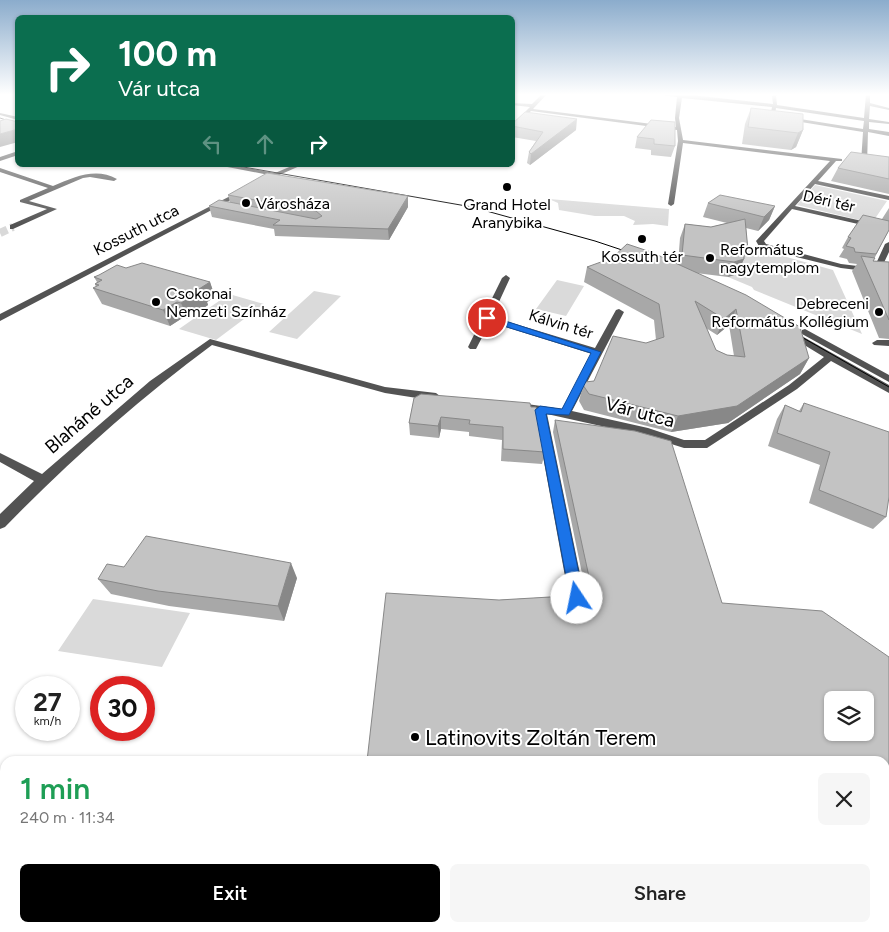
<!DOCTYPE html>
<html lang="en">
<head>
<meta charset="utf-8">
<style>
	body { margin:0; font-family:Figtree,sans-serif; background:#f6f6f6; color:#222; height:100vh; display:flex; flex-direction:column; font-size:19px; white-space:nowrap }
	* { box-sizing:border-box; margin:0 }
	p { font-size:16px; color:#767676 }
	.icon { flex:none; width:28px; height:28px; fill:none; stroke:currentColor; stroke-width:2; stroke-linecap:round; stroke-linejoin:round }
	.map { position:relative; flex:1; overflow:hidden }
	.sheet { position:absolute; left:0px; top:756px; width:890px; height:176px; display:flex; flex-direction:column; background:#fff; border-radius:15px 15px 0 0; box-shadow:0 1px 4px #0004 }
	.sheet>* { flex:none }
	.top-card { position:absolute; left:15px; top:15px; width:500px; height:152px; border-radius:8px; box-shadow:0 1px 4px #0004; background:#0b6e4f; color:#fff; overflow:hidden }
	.tools { position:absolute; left:824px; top:691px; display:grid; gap:10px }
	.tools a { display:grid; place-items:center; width:50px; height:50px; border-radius:8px; background:#fff; box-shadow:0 1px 4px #0004; font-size:25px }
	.speed { position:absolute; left:15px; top:676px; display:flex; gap:10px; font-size:25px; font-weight:700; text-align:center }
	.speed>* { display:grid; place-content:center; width:65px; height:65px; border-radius:50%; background:#fff; box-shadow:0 1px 4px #0004; line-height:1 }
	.speed small { font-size:12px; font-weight:400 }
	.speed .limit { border:8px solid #d22; background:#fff; color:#111 }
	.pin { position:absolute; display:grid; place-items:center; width:42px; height:42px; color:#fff; margin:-21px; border:2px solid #fff; border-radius:50%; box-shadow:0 1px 5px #0007 }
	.me { position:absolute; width:55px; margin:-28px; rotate:349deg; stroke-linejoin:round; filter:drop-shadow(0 0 4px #0008) }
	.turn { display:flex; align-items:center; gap:18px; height:105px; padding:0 20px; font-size:22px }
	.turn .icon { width:65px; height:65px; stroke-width:2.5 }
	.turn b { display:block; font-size:35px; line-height:42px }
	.lanes { display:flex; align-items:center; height:48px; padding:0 20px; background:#0003; justify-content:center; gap:25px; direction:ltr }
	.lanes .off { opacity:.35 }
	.round { display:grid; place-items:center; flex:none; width:52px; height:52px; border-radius:8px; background:#f6f6f6 }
	.overview { display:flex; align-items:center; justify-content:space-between; height:85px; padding:0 20px }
	h1 { font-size:30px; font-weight:600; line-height:38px; color:#1e9e55 }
	.cta { display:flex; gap:10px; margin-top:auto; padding:10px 20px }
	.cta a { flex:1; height:58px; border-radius:8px; background:#000; color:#fff; font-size:20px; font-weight:600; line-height:58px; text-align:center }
	.cta a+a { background:#f6f6f6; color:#222 }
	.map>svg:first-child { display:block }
	.green { fill:#dadada }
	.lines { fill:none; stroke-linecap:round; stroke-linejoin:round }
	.minor-tunnel { stroke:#d9d9d9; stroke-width:8; stroke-dasharray:8 4; stroke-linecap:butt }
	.minor { fill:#535353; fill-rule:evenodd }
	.tram { stroke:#000; stroke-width:1 }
	.wall { fill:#a8a8a8; fill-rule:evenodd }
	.shaded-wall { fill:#888 }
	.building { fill:#c3c3c3; stroke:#888; fill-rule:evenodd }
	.route { fill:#1a73e8; stroke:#114b97 }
	.poi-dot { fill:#000; stroke:#fff; stroke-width:2 }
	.labels { text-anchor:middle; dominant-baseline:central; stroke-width:4; stroke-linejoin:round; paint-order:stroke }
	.far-street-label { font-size:16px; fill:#000; stroke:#fff }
	.far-poi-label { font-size:16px; fill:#000; stroke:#fff; text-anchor:start }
	.street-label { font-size:19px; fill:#000; stroke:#fff }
	.near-poi-label { font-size:22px; fill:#000; stroke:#fff; text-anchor:start }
</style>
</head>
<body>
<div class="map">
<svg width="889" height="932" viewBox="0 0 889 932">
	<rect width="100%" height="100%" fill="#fff"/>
	<path class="green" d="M815,185L887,201L872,223L797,205Z
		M549,199L669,209L668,226L653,224L633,225L635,221L624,216H595L559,210L558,203Z
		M735,245L751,247L833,270L862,334L754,290L752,287L728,277Z
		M557,280L584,286L566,316L536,309Z
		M314,291L341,296L297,339L269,332Z
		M229,294L264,304L216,340L179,329Z
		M93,599L190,613L162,667L58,651Z"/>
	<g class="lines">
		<path class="minor-tunnel" d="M0,233L13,227"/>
		<path class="minor" d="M542,94H547L533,109L676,127L675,118L677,97L655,94H682L773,104L772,96L778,94L776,96L777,105L864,118L866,94H870V103L889,108V110L870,106L869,119L889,122V124L869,122V129L889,132V136L868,132L867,163L864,165L861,163L863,132L770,117L772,107L682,98L679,118L683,140L842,159V161H836L818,181L889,196V200L815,184L795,206L889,227V231L792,209L764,241L766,244L841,264L874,268L885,244L889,242V252L881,269L889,270V274L841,268L760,248L756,241L830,161L683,143L674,204L671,206L668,204L678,141L677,130L531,111L512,129V125L530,107L512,105V103L532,104ZM776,108L864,121L863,129L775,115Z
			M0,113L18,117V120L0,115Z
			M18,151V155L0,161V157Z
			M217,165H230L275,173L294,165H302L261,183L258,181L259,180L269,175Z
			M0,168L53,186C74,177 96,167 117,179L114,181L90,177L83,178L29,201L57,209L13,229H10V225L47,209L20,202V200L48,188L0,172Z
			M244,189L247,191L246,192L0,321V314Z
			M506,275L510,278L492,317L595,348L616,310L619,309L624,312L572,411L648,428L684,440H705L789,385L824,357L788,335L786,333L791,330L889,385V393L831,361L797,389L707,448H684L646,436L547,414L585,598L582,603L577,605L572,603L569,598L535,413L516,410L514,407L520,403L562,409L592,354L490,322L476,349H470L468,347L502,278Z
			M805,329L889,375V382L802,334V330Z
			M210,339L385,387L436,393L441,397L436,401L385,393L212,345C138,400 69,461 5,527L0,529V514L34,481L0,462V453L42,474L150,381Z
			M877,340H889V346L874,345L872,343Z
			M0,868L5,869V891L0,890Z
			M282,928H308L310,932H283Z"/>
		<path class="tram" d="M0,118L18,124
			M232,165L472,207L595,241L634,254
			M791,331L889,387"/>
	</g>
	<path class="wall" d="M751,108L803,130L796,147L791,150L742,144L745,124Z
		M651,120L675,146L671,157L651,155V150L635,148L637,137Z
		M512,124L576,130L530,165L527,163L529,152L536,141L512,137Z
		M889,157V194L831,181L838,168Z
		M228,195L408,196V207L389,240L275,236L274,229L212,217L209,206L230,202Z
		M708,203L775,206L769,220L758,231L746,228L748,250L737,274L728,277L696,273L809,358L800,374L728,423L671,432L584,410L579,401L583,385L594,381L646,343L656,340L654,320L584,282L587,267L678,264L680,238L685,224L711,227L727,223L703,217ZM729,325L734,356L727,355L716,350L706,328L717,335Z
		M889,208V230L873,261L889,262V339L879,338L852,271L857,264L849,263L847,259L839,257L844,249L842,248L848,237L882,219Z
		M126,268L210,282L215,297L207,302L208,305L188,319L184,317L170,326L102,304L93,288L96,287L95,284L97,282L94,277Z
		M414,398L531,407L545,452L542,464L501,461L502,440L469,436V432L441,429L439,438L410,435L409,423Z
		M804,403L886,517L873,529L809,503L820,465L768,446L777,419L785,405L799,411Z
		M555,420L722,603L889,932H695L680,928H885L499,600L584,595L586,593L553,432Z
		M124,567L297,578L284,621L169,606L111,594L98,579Z"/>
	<path class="shaded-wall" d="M577,119L576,130L530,165L531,154Z
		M18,129V142L0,147V134Z
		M803,130L796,147L791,150L798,133Z
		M408,196V207L389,240L388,229Z
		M775,206L769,220L758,231L764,217Z
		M744,259L737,274L728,277L734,262Z
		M210,282L215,297L207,302L208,305L188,319L181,303L199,289Z
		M177,302L184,317L170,326L163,310Z
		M736,309L729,325L717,335L724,319Z
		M809,358L800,374L728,423L671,432L678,416Z
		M441,417V429L439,438L438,426Z
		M291,563L297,578L284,621L278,606Z"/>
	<path class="building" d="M751,108L803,114V130L798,133L748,127Z
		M525,112L577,119L531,154L529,152L543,132L512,126V124Z
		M6,119L18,122V129L0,134V121Z
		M651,120L675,122V146L654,144V139L637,137Z
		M851,152L889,157V179L838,168Z
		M267,173L408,196L388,229L273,225L280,220L209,206L219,200L316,219L322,216L316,211L228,195Z
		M720,195L775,206L764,217L708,203Z
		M863,215L889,221V230L876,254L855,252L854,248L846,246L851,238L848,237Z
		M745,219L748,250L743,249L744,259L734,262L682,255L685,224L711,227Z
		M627,244L651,252L746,295L800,327L809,358L737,406L678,416L589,394L583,385L585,382L594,381L613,336L646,343L664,337L659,304L587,267L612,258ZM695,301L724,319L736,309L745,357L727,355L716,350Z
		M861,256L875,258L873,261L889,262V320Z
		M142,263L210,282L199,289L203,290L181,303L177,302L163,310L93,288L99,285L95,284L102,280L94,277L99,275L117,265L126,268Z
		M421,394L530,403L531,407H536L545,452L503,449V427L469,424L470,420L441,417L438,426L409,423L414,398Z
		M804,403L889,432V497L886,517L819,490L830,452L777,433L785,405L801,412Z
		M555,420L635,431L671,441L722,603L822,611L889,657V932H712L696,928H885V761H367L386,593L499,600L584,595L591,586ZM832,700H865V732H832Z
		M146,536L291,563L278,606L158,591L98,579L107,564L124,567Z"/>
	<linearGradient id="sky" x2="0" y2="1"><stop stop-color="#8baccc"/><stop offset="0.42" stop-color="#fff"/><stop offset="1" stop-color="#fff" stop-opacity="0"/></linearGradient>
	<rect width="889" height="225" fill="url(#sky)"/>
	<path class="route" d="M484,316H490L601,352L569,415L546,414L584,598L582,602L577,604L572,602L570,598L535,410L540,406L562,409L591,353L484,320Z"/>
	<g class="poi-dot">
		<circle cx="507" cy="187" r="5"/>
		<circle cx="246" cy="203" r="5"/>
		<circle cx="642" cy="239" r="5"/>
		<circle cx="710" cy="258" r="5"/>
		<circle cx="156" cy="302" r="5"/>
		<circle cx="879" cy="312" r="5"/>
		<circle cx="415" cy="737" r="5"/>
	</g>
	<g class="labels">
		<g class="far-street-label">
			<text transform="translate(829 201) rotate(13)">Déri tér</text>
			<text transform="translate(136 230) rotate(-27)">Kossuth utca</text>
			<text transform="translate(561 324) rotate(17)">Kálvin tér</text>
		</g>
		<g class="far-poi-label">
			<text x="256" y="203">Városháza</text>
			<text x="507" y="204" text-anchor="middle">Grand Hotel<tspan x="507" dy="18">Aranybika</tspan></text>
			<text x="720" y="249">Református<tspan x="720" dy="18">nagytemplom</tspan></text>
			<text x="642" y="256" text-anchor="middle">Kossuth tér</text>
			<text x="166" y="293">Csokonai<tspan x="166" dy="18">Nemzeti Színház</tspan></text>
			<text x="869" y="303" text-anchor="end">Debreceni<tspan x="869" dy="18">Református Kollégium</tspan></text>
		</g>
		<g class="street-label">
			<text transform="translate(640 412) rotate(15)">Vár utca</text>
			<text transform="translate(89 414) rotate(-41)">Blaháné utca</text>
		</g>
		<g class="near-poi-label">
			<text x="425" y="737">Latinovits Zoltán Terem</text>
		</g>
	</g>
</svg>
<div class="tools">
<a><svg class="icon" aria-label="layers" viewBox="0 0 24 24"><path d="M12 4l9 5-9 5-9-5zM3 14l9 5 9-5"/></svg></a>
</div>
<div class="speed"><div>27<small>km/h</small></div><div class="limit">30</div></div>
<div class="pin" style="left:487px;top:318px;background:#d93025"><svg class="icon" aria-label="arrive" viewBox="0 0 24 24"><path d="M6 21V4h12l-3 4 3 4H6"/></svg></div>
<svg class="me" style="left:577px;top:598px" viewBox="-20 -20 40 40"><circle r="19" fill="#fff"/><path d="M0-13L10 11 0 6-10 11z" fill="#1a73e8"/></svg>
<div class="top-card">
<div class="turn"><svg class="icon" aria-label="right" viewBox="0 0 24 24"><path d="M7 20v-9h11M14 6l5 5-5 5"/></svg><div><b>100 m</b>Vár utca</div></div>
<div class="lanes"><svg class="icon off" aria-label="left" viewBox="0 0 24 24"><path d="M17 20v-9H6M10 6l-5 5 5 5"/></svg><svg class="icon off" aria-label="ahead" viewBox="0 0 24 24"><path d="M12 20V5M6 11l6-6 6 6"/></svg><svg class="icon" aria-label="right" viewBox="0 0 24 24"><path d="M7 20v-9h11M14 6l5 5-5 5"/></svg></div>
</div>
<section class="sheet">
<div class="overview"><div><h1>1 min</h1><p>240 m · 11:34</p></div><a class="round"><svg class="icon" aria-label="close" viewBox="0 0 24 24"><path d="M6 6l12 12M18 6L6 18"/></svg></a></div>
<div class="cta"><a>Exit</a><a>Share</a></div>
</section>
</div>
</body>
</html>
